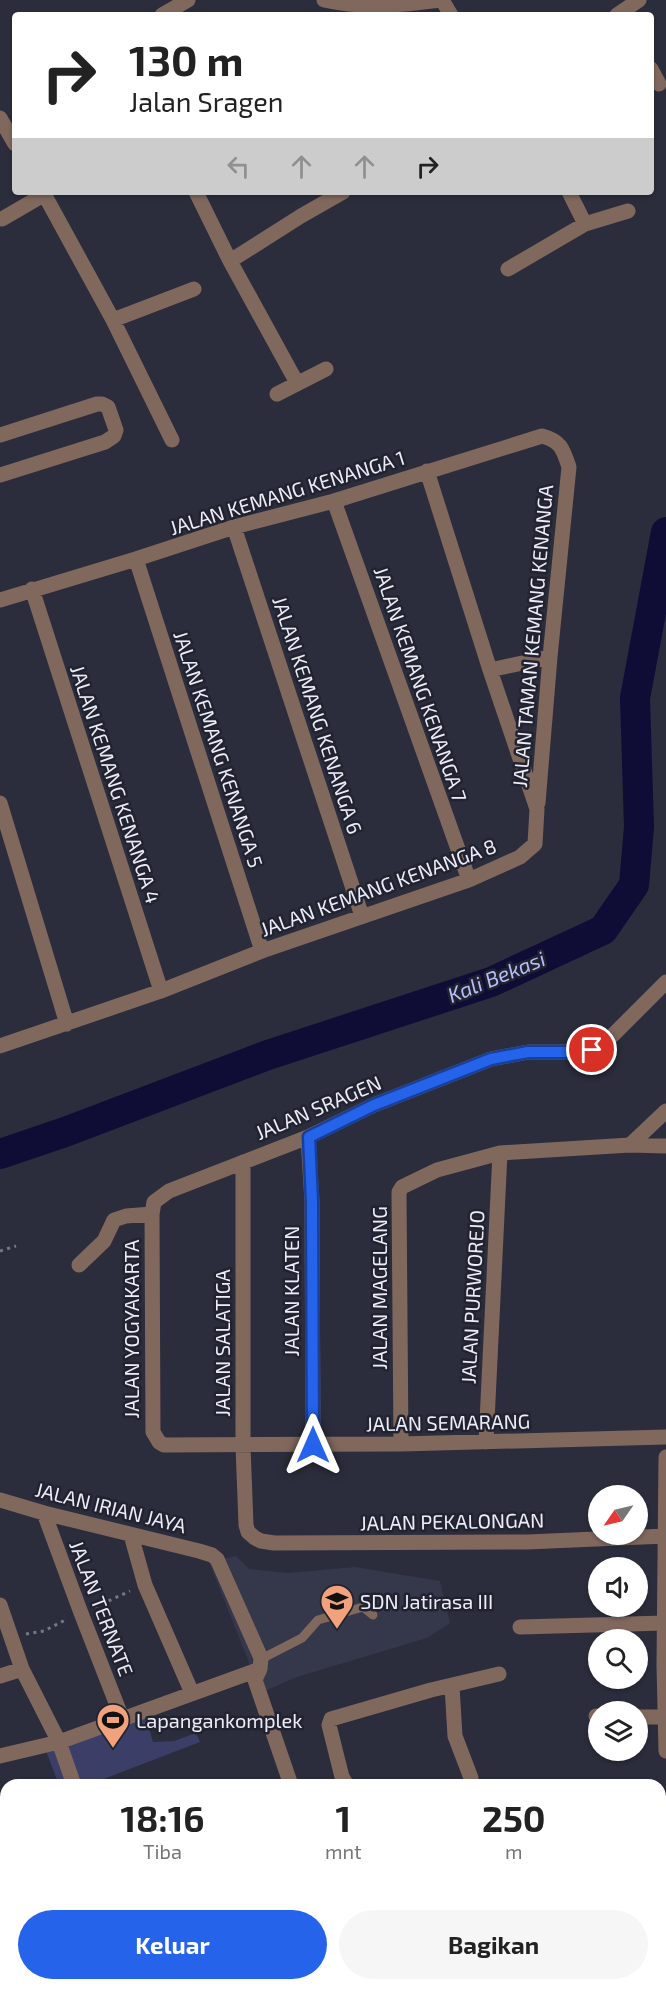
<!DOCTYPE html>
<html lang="id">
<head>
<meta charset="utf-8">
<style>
	body { margin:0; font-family:"Exo 2",sans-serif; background:#f6f6f6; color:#222; height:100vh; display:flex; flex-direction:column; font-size:22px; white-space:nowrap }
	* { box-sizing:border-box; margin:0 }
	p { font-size:20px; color:#767676 }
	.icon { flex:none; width:33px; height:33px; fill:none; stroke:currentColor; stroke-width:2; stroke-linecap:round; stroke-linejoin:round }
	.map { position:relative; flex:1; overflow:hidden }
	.panel { position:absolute; left:0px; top:1779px; width:666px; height:212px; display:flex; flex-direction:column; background:#fff; border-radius:18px 18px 0 0; box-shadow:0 2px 4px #0004 }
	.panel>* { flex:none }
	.top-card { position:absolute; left:12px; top:12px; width:642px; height:183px; border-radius:6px; box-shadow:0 2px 4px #0004; background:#fff; color:#222; overflow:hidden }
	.needle { width:39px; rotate:236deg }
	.fabs { position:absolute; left:588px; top:1485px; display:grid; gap:12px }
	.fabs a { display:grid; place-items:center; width:60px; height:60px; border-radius:50%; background:#fff; box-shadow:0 2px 4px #0004; font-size:30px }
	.pin { position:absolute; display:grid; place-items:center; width:51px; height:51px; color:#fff; margin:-26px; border:3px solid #fff; border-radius:50%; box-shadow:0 2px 6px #0007 }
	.me { position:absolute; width:66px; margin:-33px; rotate:0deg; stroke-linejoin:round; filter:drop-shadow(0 0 4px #0008) }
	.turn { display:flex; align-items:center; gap:21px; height:126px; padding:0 18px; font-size:27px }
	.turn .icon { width:78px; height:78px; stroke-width:2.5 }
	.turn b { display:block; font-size:42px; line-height:51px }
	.lanes { display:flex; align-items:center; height:57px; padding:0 18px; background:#0003; justify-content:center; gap:30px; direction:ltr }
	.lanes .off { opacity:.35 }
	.eta { display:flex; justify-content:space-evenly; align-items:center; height:102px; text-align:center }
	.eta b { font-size:36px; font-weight:700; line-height:42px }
	.cta { display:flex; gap:12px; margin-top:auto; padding:12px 18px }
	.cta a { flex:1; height:69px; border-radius:36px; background:#2563eb; color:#fff; font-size:24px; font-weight:700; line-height:69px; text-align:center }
	.cta a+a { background:#f6f6f6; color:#222 }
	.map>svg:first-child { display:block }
	.built { fill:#35374b }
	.green { fill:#3b3e67 }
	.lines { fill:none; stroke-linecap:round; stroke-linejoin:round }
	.river { stroke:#0f0c36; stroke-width:30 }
	.path { stroke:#767885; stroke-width:3; stroke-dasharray:3 4.5; stroke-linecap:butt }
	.lane { stroke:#80685d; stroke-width:9 }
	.street { stroke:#80685d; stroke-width:15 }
	.route-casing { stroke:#184099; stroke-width:15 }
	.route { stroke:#2563eb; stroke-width:10 }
	.labels { text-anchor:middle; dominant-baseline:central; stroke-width:5; stroke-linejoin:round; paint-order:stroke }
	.street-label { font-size:20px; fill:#ecedf7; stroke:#222331 }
	.poi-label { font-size:20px; fill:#ecedf7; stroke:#222331; text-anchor:start }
	.water-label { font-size:21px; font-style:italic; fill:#b7befb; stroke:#222331 }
</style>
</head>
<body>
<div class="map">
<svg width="666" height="1990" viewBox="0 0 666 1990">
	<rect width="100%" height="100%" fill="#2b2d3c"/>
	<path class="built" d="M236,1556L249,1569L288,1573L355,1567L440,1581L450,1623L427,1638L297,1677L258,1694L250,1665L209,1562Z"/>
	<path class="green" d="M143,1707L153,1742L174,1741L196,1733L200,1742L88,1785H59L43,1743Z"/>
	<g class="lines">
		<path class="river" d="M0,1154L65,1132L268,1055L491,982L603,930L634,885L639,827L635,698L666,532"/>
		<path class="path" d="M0,1251L16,1246
			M95,1607L130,1591
			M26,1634L44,1631L67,1619"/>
		<path class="lane" d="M262,1664L265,1657L302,1638L318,1620L363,1607L373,1615"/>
		<path class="street" d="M324,0C364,9 402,5 441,0
			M442,0L451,15
			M162,15L188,0
			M617,15L639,0
			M651,69L659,84
			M0,118L15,144
			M43,192L113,320L172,440
			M196,192L230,261L301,216L343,192
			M2,219L45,194
			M585,224L628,211
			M230,261L297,383
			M508,269L585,224L569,192
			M113,320L194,289
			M277,394L326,369
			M0,435L97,404H102L108,407L116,430L114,436L105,442L0,475
			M334,501L469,880
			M234,527L362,916
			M136,559L262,951
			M32,589L161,991
			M0,600L136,559L234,527L334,501L542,436C561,441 563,449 569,467L550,657L538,803
			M490,670L550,657
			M0,803L67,1024
			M666,982L608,1040L592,1050L574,1052H528L491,1059L374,1105L308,1137L169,1191L154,1202L152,1214L153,1432L159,1442L164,1445L401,1444L666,1437
			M0,1046L161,991L262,951L469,880L520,857L535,844L537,809L490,670L427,471
			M308,1137L312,1201L313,1445
			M630,1145L666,1111
			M243,1162V1446L246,1525L248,1532L255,1538L261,1541L274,1543L527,1542L666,1536
			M79,1265L104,1241L114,1220L126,1216L152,1214
			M486,1442L500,1153
			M401,1444L399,1192L402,1187L437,1170L500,1153L630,1145L666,1146
			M666,1457L664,1665L666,1751
			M0,1500L44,1513L199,1551L212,1555L217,1559L261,1658L260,1669L255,1680L291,1785
			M44,1513L81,1613L122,1718
			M131,1535L145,1585L192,1693
			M0,1605L22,1669L59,1742L74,1785
			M520,1627L665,1623
			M0,1676L22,1669
			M452,1686L455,1736L471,1778V1785
			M596,1716H598
			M638,1717H664
			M0,1756L59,1742L260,1669
			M347,1785L342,1777L329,1725L331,1719L431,1690L499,1674
			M660,1803H666
			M660,1847L666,1842
			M0,1848L6,1846
			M61,1984L63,1990
			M146,1984L148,1990
			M230,1984L232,1990
			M304,1984L306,1990
			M424,1984L426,1990
			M580,1984L582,1990"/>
	</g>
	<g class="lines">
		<g class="route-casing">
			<path id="route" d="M313,1445L312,1201L309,1137L374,1105L491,1059L528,1052H574L592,1050"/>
		</g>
		<use href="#route" class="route"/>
	</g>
	<defs>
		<g id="school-pin" transform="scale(1.725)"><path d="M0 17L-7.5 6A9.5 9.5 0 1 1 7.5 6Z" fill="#f1a17c" stroke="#222331"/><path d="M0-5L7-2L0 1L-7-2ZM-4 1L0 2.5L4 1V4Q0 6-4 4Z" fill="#111"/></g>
		<g id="stadium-pin" transform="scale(1.725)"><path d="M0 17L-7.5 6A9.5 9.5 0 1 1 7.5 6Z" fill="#f1a17c" stroke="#222331"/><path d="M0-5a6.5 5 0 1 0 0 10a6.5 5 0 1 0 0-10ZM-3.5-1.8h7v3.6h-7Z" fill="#111"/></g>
	</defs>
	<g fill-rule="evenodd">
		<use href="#school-pin" x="337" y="1601"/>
		<use href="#stadium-pin" x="113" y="1720"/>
	</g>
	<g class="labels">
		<g class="street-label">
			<text transform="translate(287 492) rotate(-17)">JALAN KEMANG KENANGA 1</text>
			<text transform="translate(532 636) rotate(-85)">JALAN TAMAN KEMANG KENANGA</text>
			<text transform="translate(421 684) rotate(71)">JALAN KEMANG KENANGA 7</text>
			<text transform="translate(318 715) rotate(72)">JALAN KEMANG KENANGA 6</text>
			<text transform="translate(219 749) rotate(72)">JALAN KEMANG KENANGA 5</text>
			<text transform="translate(116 784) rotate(72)">JALAN KEMANG KENANGA 4</text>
			<text transform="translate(378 887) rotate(-20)">JALAN KEMANG KENANGA 8</text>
			<text transform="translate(318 1107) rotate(-23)">JALAN SRAGEN</text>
			<text transform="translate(379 1288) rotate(-90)">JALAN MAGELANG</text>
			<text transform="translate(291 1291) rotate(-90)">JALAN KLATEN</text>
			<text transform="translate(472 1297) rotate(-87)">JALAN PURWOREJO</text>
			<text transform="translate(131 1329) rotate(-90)">JALAN YOGYAKARTA</text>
			<text transform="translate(222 1343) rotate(-90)">JALAN SALATIGA</text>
			<text transform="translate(448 1422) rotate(-1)">JALAN SEMARANG</text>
			<text transform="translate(111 1507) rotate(14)">JALAN IRIAN JAYA</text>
			<text transform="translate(452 1521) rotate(-1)">JALAN PEKALONGAN</text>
			<text transform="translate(102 1608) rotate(69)">JALAN TERNATE</text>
		</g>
		<g class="poi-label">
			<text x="360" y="1601">SDN Jatirasa III</text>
			<text x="136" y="1720">Lapangankomplek</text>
		</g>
		<g class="water-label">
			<text transform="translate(496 976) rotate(-22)">Kali Bekasi</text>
		</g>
	</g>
</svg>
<div class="fabs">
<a><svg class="needle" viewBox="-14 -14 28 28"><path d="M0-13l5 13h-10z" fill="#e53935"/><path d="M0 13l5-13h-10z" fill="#767676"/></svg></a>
<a><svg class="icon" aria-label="sound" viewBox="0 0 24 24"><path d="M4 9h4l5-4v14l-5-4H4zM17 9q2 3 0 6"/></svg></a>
<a><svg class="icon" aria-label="search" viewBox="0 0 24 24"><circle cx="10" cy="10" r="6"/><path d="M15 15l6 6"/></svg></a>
<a><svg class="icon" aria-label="layers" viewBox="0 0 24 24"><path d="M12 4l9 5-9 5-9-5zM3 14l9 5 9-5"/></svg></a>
</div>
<div class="pin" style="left:592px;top:1050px;background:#d93025"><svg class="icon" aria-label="arrive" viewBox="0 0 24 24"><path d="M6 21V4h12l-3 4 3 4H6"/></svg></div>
<svg class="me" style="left:313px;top:1445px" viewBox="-20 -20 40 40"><path d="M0-17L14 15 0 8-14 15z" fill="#2563eb" stroke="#fff" stroke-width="4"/></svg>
<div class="top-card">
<div class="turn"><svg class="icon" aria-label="right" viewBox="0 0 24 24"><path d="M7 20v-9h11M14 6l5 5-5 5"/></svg><div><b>130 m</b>Jalan Sragen</div></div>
<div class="lanes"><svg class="icon off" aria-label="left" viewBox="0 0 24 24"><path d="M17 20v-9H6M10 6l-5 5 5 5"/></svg><svg class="icon off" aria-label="ahead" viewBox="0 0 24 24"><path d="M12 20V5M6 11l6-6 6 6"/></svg><svg class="icon off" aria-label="ahead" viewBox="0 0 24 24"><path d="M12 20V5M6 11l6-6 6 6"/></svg><svg class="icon" aria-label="right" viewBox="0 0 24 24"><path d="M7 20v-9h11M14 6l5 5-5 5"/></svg></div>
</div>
<section class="panel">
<div class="eta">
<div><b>18:16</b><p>Tiba</p></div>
<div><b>1</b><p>mnt</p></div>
<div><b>250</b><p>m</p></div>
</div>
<div class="cta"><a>Keluar</a><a>Bagikan</a></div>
</section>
</div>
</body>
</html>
